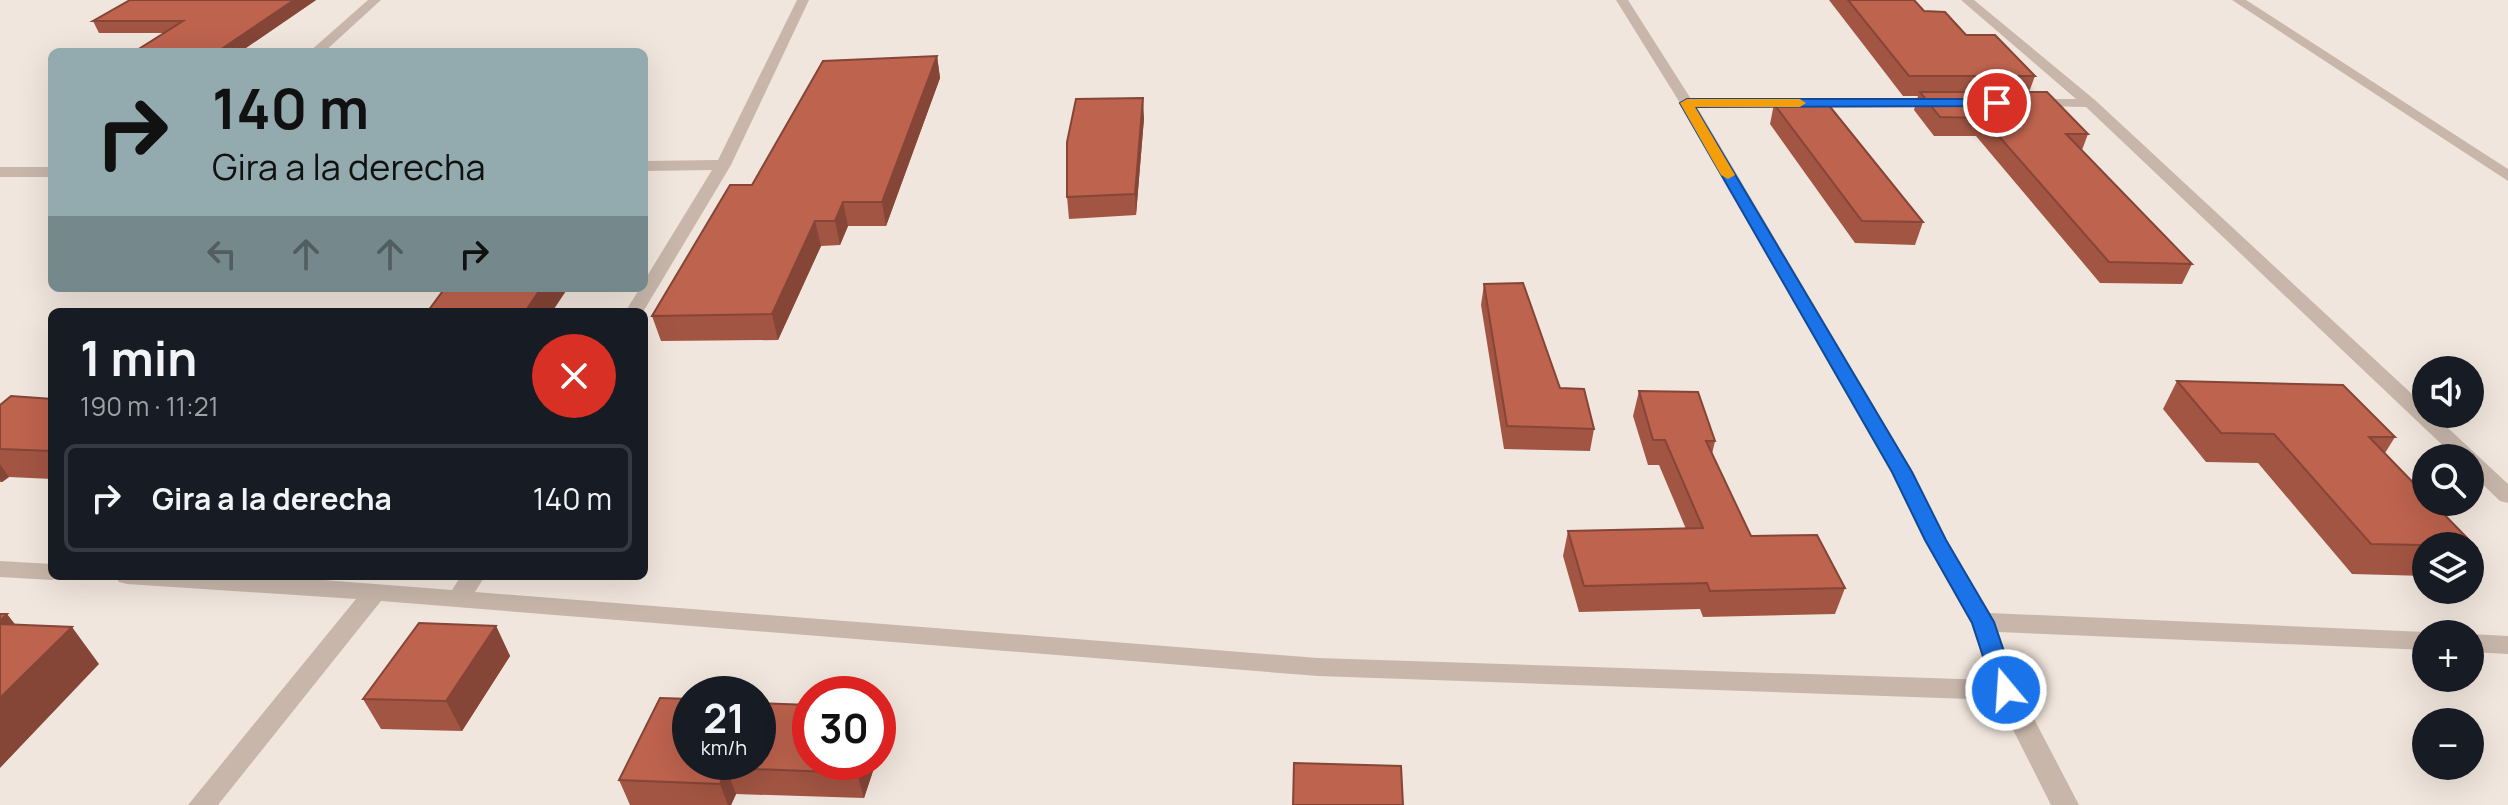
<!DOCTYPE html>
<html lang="es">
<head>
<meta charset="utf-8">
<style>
	body { margin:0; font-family:Manrope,sans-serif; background:#20242c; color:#f1f3f6; height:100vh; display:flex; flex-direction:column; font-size:30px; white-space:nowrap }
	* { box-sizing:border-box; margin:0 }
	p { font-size:26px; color:#9ea1a6 }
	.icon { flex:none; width:44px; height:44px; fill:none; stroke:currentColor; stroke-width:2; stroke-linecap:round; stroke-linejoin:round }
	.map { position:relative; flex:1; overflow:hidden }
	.sheet { position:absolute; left:48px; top:308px; width:600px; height:272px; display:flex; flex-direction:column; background:#171b24; border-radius:12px; box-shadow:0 8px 32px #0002 }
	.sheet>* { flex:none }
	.top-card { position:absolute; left:48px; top:48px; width:600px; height:244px; border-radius:12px; box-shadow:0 8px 32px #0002; background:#93abae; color:#111; overflow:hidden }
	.buttons { position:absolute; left:2412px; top:356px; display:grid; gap:16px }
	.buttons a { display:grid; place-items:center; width:72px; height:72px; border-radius:50%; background:#171b24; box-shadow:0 8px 32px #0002; font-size:40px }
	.speed { position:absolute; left:672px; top:676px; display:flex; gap:16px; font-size:40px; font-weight:700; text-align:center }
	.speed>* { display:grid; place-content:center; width:104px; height:104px; border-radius:50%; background:#171b24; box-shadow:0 8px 32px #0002; line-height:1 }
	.speed small { font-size:20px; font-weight:400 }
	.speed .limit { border:12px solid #d22; background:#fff; color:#111 }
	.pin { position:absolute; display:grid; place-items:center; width:68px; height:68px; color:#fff; margin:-34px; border:4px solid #fff; border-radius:50%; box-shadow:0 2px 8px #0007 }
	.me { position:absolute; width:88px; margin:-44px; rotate:342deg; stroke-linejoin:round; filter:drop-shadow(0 0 6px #0008) }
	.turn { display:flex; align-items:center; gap:28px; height:168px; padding:0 32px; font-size:36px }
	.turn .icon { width:104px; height:104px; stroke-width:2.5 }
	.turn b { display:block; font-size:56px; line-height:68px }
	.lanes { display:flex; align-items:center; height:76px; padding:0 32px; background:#0003; justify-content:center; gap:40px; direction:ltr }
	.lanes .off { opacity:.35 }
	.round { display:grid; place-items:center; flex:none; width:84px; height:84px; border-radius:42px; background:#20242c }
	.summary { display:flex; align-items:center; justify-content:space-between; height:136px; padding:0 32px }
	h1 { font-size:48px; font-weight:700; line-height:60px }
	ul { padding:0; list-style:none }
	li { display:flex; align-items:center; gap:24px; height:108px; margin:0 16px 12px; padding:0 16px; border:4px solid #363941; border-radius:12px }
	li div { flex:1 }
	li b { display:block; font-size:30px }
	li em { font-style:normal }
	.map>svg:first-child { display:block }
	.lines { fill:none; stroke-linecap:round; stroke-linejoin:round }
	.minor { fill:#c8b6aa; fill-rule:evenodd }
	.wall { fill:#a35543 }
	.shaded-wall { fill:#854537 }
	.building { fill:#be634e; stroke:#854537; stroke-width:2 }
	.route { fill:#1a73e8; stroke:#114b97; stroke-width:2 }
	.slow { fill:#f59e0b }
</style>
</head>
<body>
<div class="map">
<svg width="2508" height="805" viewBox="0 0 2508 805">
	<rect width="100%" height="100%" fill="#f1e6dd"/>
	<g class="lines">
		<path class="minor" d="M368,0H381L324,52H309Z
			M797,0H809L731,165L643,312H625L640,288H644V281L712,170L644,171V161L718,160Z
			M1616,0H1628L1691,99H1943L1950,103L1943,107H1697L1913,472L1946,540L1990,613L2426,632L2433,634H2426V650L1998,632L2019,690L2079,805H2051L1998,700L1318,676L381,601L218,805H188L356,599L127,584L119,582L115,576H272L452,590L461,576H485L475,592L1318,658L1990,680L1971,622L1924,540L1891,472L1680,103Z
			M1961,0H1974L2095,100L2426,407V414H2433L2508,484V503L2500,501L2470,472V458H2456L2086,107L2026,106V100L2031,99H2076Z
			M2232,0H2246L2508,169V181Z
			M0,167H52V177H0Z
			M0,561L52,564V576H61L52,580L0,577Z
			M2470,634L2508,636V654L2470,652Z"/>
	</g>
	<path class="wall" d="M130,0H316L240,52L164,33H99L93,21Z
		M1829,0H1914L1924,11L2035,76L2029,92L2088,134L2082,150L2192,264L2182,284L2100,283L1976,136H1934L1914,110L1918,96H1903Z
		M937,56L940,78L886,226H848L840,245L821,246L778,340L661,341L652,316L752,185Z
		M1774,104L1923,222L1915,245L1855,243L1770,124Z
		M1144,118L1136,215L1069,219L1067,197Z
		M1484,284L1560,388L1594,429L1590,451L1504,449L1481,305Z
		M2177,381L2395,437L2385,453L2476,547L2470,555V546H2426V576L2352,574L2258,463L2206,462L2163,409Z
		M1639,391L1715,441L1712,454L1751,536L1845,588L1835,614L1703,617L1700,609L1579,612L1563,556L1568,531L1686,529L1659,465H1648L1633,416Z
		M52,399V479L9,477L2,482H0V405Z
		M496,626L510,656L462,731L381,729L363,699Z
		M660,698L810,762H876L864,798L736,794L731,805H630L619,780Z"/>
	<path class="shaded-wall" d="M294,0H316L240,52H217Z
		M937,56L940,78L886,226L882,202Z
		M1143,98L1144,118L1136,215L1135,194Z
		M843,202L848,226L840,245L835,221Z
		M815,221L821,246L778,340L772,314Z
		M541,288H568L552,312H525Z
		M0,464L9,477L2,482L0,479Z
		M7,614L36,651L0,627V621Z
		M496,626L510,656L462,731L446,701Z
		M72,627L99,664L0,768V698Z
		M879,709L885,734L878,756V712Z
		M861,762H876L864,798L857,773Z
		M726,768L736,794L731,805H728L720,784Z"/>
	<path class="building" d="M130,0H294L217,52H134L183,21H93Z
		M1848,0H1914L1924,11L1945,12L1966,35H1995L2035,76H1909Z
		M937,56L882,202H843L835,221H815L772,314L652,316L730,185H752L823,61Z
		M1920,92H2047L2088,134H2066L2192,264L2109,262L1983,118L1940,117Z
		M1143,98L1135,194L1067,197V142L1076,99Z
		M1827,103L1923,222L1862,221L1774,104Z
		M1523,283L1560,388L1584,389L1594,429L1507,426L1484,284Z
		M445,288H541L525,312H410L412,310L428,311Z
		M2177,381L2343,385L2395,437H2369L2426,496V502H2432L2476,547H2470V546L2371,544L2274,434L2221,433Z
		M1639,391L1698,392L1715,441H1706L1751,536L1817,535L1845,588L1710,591L1707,583L1584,586L1568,531L1703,528L1665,440H1653Z
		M11,396L52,399V451L0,449V405Z
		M0,614H7L0,621Z
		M419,623L496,626L446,701L363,699Z
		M0,624L72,627L0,698Z
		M660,698L690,699V762H758V703L810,705V762H861L857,773L726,768L720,784L619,780Z
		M1294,763L1401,766L1403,805H1293Z"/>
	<path class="route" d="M1997,99L2001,100V106L1695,107L1912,472L1946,540L1994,622L2017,690L2014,697L2006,699L1997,697L1994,690L1972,623L1925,540L1892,472L1680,103L1687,99Z"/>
	<path class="slow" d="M1687,99H1800L1806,103L1800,107H1695L1735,175L1728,179L1721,175L1680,103Z"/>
</svg>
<div class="buttons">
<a><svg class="icon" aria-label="sound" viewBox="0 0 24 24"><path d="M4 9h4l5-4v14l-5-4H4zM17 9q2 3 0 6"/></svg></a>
<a><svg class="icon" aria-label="search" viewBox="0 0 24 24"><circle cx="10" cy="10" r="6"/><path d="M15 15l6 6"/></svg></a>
<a><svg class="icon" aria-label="layers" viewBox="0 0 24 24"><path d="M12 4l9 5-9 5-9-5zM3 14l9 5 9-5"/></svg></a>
<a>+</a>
<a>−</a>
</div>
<div class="speed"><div>21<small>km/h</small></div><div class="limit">30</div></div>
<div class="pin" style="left:1997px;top:103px;background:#d93025"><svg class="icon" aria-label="arrive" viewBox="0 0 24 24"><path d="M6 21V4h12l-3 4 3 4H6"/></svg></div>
<svg class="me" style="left:2006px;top:690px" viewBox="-20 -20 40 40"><circle r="17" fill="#1a73e8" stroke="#fff" stroke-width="3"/><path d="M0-11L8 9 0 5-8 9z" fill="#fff"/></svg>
<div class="top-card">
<div class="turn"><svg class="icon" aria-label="right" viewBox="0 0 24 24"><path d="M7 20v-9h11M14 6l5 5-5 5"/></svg><div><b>140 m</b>Gira a la derecha</div></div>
<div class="lanes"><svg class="icon off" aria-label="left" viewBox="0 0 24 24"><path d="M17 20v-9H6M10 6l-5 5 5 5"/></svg><svg class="icon off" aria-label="ahead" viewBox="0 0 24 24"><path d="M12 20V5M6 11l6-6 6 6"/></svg><svg class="icon off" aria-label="ahead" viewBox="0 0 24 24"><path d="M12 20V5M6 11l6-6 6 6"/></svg><svg class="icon" aria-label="right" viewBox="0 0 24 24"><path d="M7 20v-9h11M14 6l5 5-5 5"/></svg></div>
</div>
<section class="sheet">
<div class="summary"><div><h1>1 min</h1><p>190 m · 11:21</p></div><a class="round" style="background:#d93025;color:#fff"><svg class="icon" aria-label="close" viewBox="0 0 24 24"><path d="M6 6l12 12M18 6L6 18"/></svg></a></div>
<ul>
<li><svg class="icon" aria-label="right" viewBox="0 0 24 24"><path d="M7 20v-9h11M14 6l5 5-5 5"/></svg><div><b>Gira a la derecha</b></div><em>140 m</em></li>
</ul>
</section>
</div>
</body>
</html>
